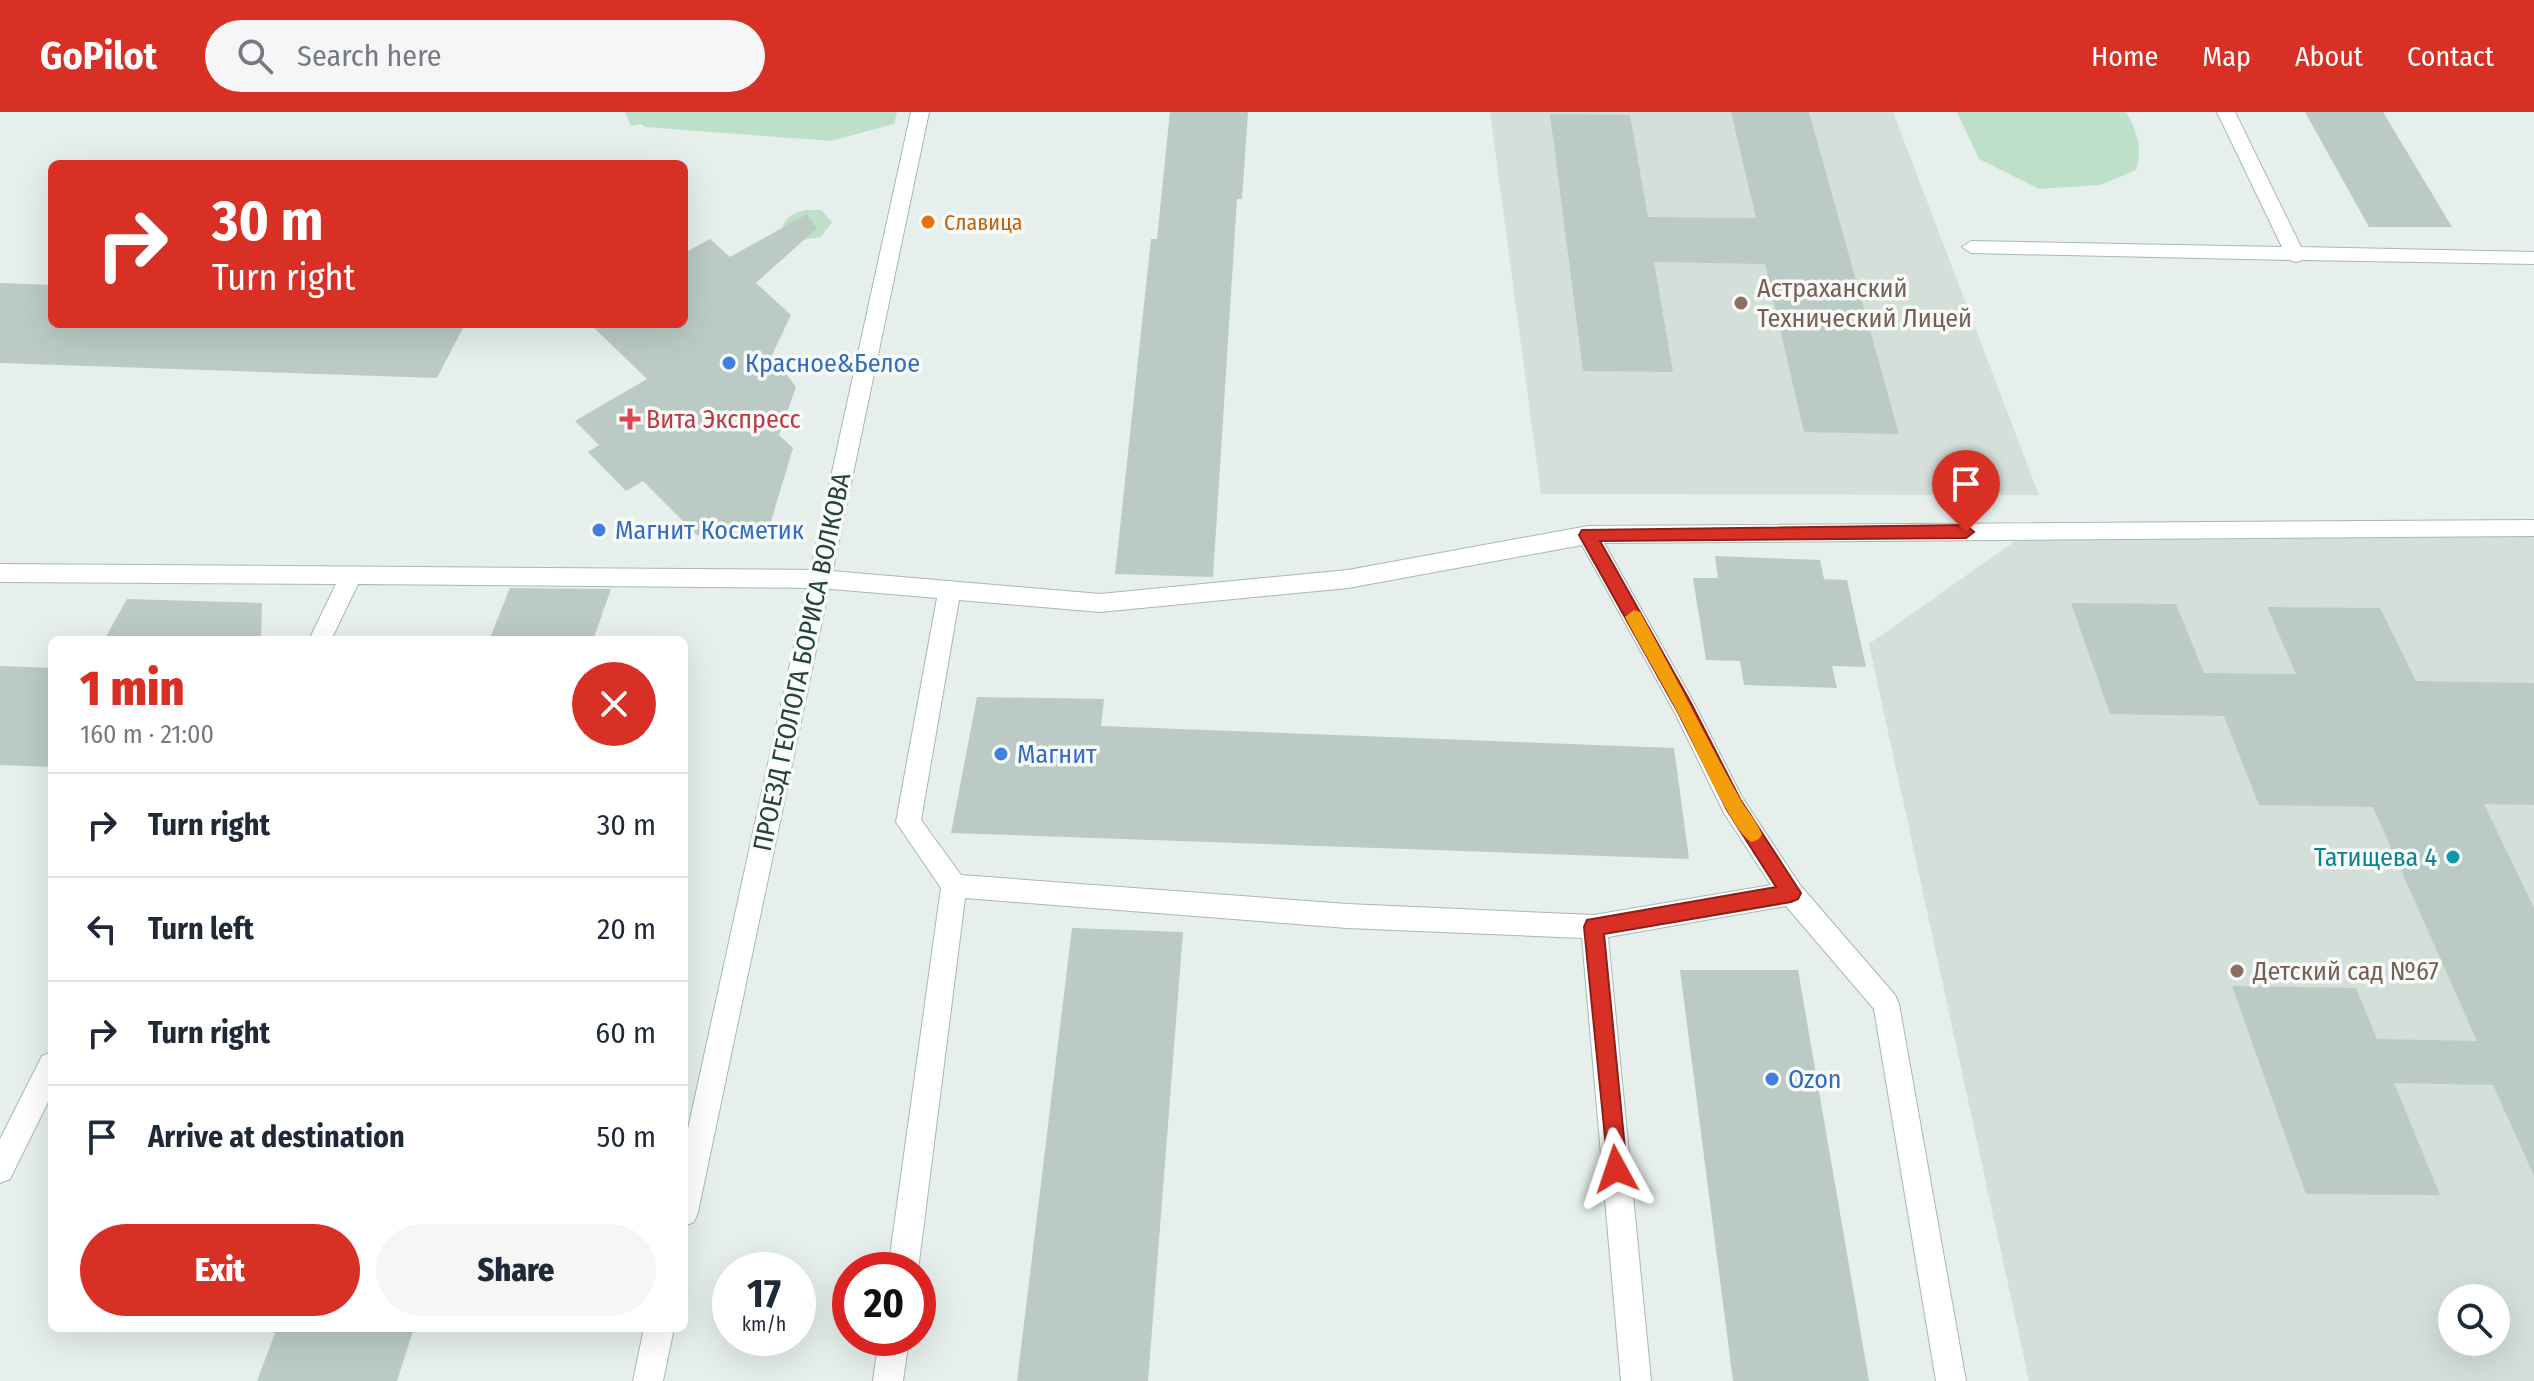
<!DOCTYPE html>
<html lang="en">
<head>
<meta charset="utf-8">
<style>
	body { margin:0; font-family:"Fira Sans Condensed",sans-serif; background:#f6f6f7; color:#1f2937; height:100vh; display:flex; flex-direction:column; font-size:30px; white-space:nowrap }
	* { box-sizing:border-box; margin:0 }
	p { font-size:26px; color:#747a83 }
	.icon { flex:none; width:44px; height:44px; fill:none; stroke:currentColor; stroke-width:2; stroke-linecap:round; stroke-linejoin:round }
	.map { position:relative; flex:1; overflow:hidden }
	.panel { position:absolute; left:48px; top:524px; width:640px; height:696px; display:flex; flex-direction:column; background:#fff; border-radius:12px; box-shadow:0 8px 32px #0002 }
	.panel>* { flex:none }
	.hud { position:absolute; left:48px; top:48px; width:640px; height:168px; border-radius:12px; box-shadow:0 8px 32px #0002; background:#d93025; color:#fff; overflow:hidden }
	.buttons { position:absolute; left:2438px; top:1172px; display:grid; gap:16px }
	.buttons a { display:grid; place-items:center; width:72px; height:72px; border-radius:50%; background:#fff; box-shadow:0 8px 32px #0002; font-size:40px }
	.speed { position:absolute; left:712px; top:1140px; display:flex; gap:16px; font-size:40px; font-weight:700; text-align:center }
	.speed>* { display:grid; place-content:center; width:104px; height:104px; border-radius:50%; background:#fff; box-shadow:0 8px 32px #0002; line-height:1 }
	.speed small { font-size:20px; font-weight:400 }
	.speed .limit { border:12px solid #d22; background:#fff; color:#111 }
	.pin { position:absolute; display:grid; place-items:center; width:68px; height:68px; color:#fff; margin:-82px -34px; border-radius:50% 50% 50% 0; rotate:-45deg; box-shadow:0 0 8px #0007 }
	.pin .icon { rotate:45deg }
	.me { position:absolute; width:88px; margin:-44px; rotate:355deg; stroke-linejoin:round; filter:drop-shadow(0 0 6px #0008) }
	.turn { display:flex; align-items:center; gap:28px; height:168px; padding:0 32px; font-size:36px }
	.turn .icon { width:104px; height:104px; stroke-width:2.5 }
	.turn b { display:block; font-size:56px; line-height:68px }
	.round { display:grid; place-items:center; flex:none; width:84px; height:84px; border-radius:42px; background:#f6f6f7 }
	.overview { display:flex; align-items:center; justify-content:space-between; height:136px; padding:0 32px }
	h1 { font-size:48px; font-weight:800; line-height:60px; color:#d93025 }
	.action { display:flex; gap:16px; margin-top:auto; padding:16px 32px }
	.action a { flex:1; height:92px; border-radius:48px; background:#d93025; color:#fff; font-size:32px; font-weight:800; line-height:92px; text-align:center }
	.action a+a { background:#f6f6f7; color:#1f2937 }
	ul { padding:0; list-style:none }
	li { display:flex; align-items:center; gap:24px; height:104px; padding:0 32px; border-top:2px solid #e0e1e3 }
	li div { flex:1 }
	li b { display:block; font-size:30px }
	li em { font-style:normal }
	header { display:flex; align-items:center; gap:48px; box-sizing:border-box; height:112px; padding:0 40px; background:#d93025; color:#fff }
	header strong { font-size:38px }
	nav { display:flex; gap:44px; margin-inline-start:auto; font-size:28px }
	.search { width:560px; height:72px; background:#f6f6f7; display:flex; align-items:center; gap:20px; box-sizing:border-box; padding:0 28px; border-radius:44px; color:#747a83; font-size:30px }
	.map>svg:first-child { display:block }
	.built { fill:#d4dfda; fill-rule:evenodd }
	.green { fill:#bfe0c8 }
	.building { fill:#bbcac4 }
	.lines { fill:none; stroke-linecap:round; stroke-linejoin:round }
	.lane-casing { stroke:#a8b8b2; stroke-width:2 }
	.secondary-casing { stroke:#a4bbb3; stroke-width:2 }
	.lane { fill:#fff; fill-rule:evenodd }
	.secondary { fill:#fff; fill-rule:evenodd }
	.route { fill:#d93025; stroke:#8d1f18; stroke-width:2 }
	.slow { fill:#f59e0b }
	.food-dot { fill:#e8710a; stroke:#f7fbf9; stroke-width:3 }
	.education-dot { fill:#8d6e63; stroke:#f7fbf9; stroke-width:3 }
	.shop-dot { fill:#3f7fe0; stroke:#f7fbf9; stroke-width:3 }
	.health-dot { fill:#e0444e; stroke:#f7fbf9; stroke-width:3 }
	.culture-dot { fill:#0f9aa8; stroke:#f7fbf9; stroke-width:3 }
	.labels { text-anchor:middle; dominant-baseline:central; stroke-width:7; stroke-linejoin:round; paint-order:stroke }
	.far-food-label { font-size:22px; fill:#c56008; stroke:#f7fbf9; text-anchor:start }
	.education-label { font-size:26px; fill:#785e54; stroke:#f7fbf9; text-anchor:start }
	.shop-label { font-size:26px; fill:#366cbe; stroke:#f7fbf9; text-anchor:start }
	.health-label { font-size:26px; fill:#be3a42; stroke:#f7fbf9; text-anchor:start }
	.street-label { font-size:26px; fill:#24423a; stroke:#f7fbf9 }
	.culture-label { font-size:26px; fill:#0d838f; stroke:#f7fbf9; text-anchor:end }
</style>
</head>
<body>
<header>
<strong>GoPilot</strong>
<div class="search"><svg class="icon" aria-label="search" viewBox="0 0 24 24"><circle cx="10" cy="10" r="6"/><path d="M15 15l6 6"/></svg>Search here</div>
<nav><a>Home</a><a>Map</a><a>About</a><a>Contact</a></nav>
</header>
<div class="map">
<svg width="2534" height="1269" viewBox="0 0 2534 1269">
	<rect width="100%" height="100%" fill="#e6efeb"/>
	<path class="built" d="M1490,0H1893L2039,383L1541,382Z
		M2032,417L2534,420V1269H2029L1869,532ZM2452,1186H2496V1230H2452Z"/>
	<path class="green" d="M625,0H897L894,12L831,29L645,15L641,12L631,14Z
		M1957,0H2126C2137,18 2143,37 2136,58L2100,73L2039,77L1979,47Z
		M805,98H821L832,110L821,125L797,129L782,119C783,106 794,101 805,98Z"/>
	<path class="building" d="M1170,0H1248L1242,87H1237L1213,465L1115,462L1151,127H1157Z
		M1731,0H1809L1899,322L1804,320L1765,152L1654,150L1673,260L1583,259L1550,2L1630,3L1648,105L1756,106Z
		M2305,0H2383L2452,115H2369Z
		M807,102L817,116L756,171L791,203L772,243L796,275L779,323L793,336L766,426L697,423L643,369L626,379L588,340L599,333L575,309L647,267L590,212H684V141L710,127L730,145Z
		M0,171L52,173V212H465L437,266L0,251Z
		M1715,444L1820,448L1824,467L1847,468L1866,555L1832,554L1837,576L1744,573L1740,549L1706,548L1693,466H1718Z
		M510,476L611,477L593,528H489Z
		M127,487L262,491L261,528H104Z
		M2071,491L2176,492L2204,561L2296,562L2267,495L2380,496L2416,569L2534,571V693L2484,692L2534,796V1064L2493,973L2394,971L2440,1083L2306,1082L2232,874L2356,876L2377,927L2477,929L2373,695L2259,693L2224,604L2110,602Z
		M0,554L52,556V655L0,653Z
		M977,585L1104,587L1101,614L1674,636L1689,747L951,721Z
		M1072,816L1183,820L1148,1269H1017Z
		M1680,858H1798L1869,1269H1733Z
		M277,1216H414L397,1269H257Z"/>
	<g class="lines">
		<g class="lane-casing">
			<path id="lane" d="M2217,0H2235L2301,135L2534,140V152L2303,148L2296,150L2289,148L1971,141L1962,135L1971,129L2282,135Z
				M2534,408V424L1604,431L1693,589L1742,685L1800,773L1895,883L1899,892L1966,1269H1936L1874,897L1786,794L1608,825L1651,1269H1621L1582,826L1347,816L965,786L918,1158H888L941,776L896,710L937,486L820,476L358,472L331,528H309L336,472L0,470V452L820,458L1100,482L1348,458L1588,414ZM1582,433L1676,603L1724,701L1771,773L1594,803L1347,792L961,763L921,708L959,488L1100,500L1348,476Z
				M52,940V982L10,1067L0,1071V1027L42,944Z
				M879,1226H909L903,1269H873Z"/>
		</g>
		<g class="secondary-casing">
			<path id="secondary" d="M911,0H929L698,1100L694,1110L684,1114V1035Z
				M644,1216H674L663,1269H633Z"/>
		</g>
		<use href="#lane" class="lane"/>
		<use href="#secondary" class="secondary"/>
	</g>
	<path class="route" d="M1966,413L1974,420L1966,426L1600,429L1691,591L1740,687L1801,781L1798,787L1791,790L1604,822L1627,1057L1624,1065L1616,1068L1609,1065L1584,815L1587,808L1776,775L1727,698L1679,602L1579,423L1582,418Z"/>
	<path class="slow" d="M1634,498L1640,500C1674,561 1705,624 1739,685C1746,698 1756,708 1762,722L1759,727L1752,730C1732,722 1692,626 1679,603C1662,570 1642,538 1625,505Z"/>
	<circle class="food-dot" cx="928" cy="110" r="8"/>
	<g class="education-dot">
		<circle cx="1741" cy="191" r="8"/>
		<circle cx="2237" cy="859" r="8"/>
	</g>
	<g class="shop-dot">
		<circle cx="729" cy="251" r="8"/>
		<circle cx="599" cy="418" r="8"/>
		<circle cx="1001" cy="642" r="8"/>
		<circle cx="1772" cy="967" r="8"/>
	</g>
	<path class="health-dot" d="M626 295h8v8h8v8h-8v8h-8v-8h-8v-8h8z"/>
	<circle class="culture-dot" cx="2453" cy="745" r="8"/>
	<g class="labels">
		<g class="far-food-label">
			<text x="944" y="110">Славица</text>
		</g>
		<g class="education-label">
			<text x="1757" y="176">Астраханский<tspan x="1757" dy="30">Технический Лицей</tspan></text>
			<text x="2253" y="859">Детский сад №67</text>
		</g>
		<g class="shop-label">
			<text x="745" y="251">Красное&amp;Белое</text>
			<text x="615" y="418">Магнит Косметик</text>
			<text x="1017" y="642">Магнит</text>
			<text x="1788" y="967">Ozon</text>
		</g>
		<g class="health-label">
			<text x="646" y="307">Вита Экспресс</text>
		</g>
		<g class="street-label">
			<text transform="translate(802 550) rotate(-78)">ПРОЕЗД ГЕОЛОГА БОРИСА ВОЛКОВА</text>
		</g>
		<g class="culture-label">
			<text x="2437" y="745">Татищева 4</text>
		</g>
	</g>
</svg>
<div class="buttons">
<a><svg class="icon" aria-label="search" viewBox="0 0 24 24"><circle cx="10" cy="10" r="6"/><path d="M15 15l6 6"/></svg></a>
</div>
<div class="speed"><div>17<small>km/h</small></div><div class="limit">20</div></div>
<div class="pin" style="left:1966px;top:420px;background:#d93025"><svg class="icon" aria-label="arrive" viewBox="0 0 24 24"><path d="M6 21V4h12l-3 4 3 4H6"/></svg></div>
<svg class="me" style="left:1616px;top:1057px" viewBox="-20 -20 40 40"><path d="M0-17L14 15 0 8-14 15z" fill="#d93025" stroke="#fff" stroke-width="4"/></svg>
<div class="hud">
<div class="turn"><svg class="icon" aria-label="right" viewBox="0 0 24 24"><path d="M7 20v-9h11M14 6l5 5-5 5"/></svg><div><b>30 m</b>Turn right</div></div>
</div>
<section class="panel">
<div class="overview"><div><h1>1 min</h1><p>160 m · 21:00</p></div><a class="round" style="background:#d93025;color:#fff"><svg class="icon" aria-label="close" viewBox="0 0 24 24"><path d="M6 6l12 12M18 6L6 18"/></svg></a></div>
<ul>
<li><svg class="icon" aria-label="right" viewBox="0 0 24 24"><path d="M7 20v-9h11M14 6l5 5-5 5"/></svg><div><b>Turn right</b></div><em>30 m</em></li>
<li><svg class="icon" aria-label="left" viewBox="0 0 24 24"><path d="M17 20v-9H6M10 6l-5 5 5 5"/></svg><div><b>Turn left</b></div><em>20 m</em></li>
<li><svg class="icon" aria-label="right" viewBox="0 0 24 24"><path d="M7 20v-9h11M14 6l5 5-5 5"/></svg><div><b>Turn right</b></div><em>60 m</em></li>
<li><svg class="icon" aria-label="arrive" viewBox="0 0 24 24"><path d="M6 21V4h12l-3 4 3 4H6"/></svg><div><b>Arrive at destination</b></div><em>50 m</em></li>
</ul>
<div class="action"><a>Exit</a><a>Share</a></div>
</section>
</div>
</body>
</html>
